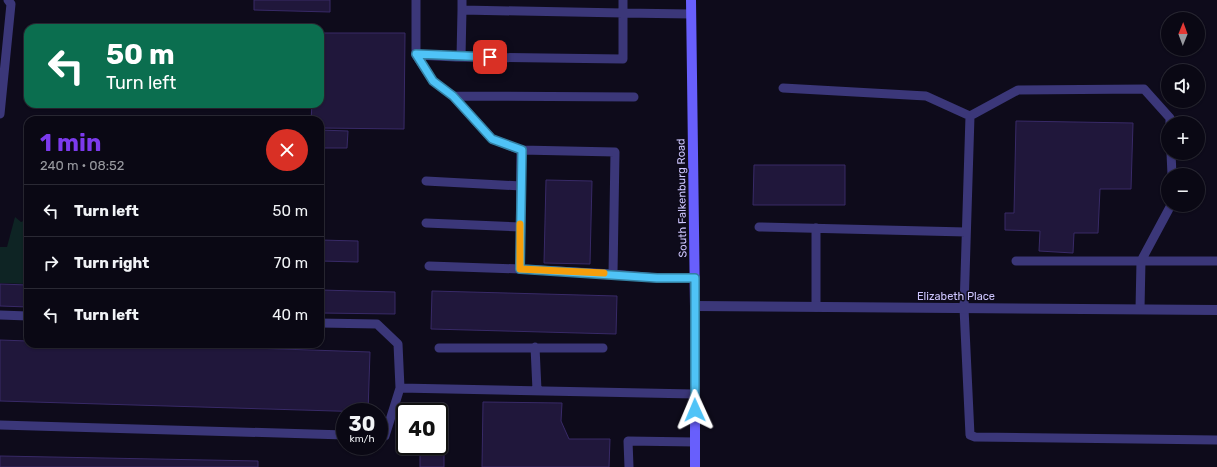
<!DOCTYPE html>
<html lang="en">
<head>
<meta charset="utf-8">
<style>
	body { margin:0; font-family:Rubik,sans-serif; background:#13111d; color:#f1f3f6; height:100vh; display:flex; flex-direction:column; font-size:15px; white-space:nowrap }
	* { box-sizing:border-box; margin:0 }
	p { font-size:13px; color:#999aa0 }
	.icon { flex:none; width:22px; height:22px; fill:none; stroke:currentColor; stroke-width:2; stroke-linecap:round; stroke-linejoin:round }
	.map { position:relative; flex:1; overflow:hidden }
	.side { position:absolute; left:24px; top:116px; width:300px; height:232px; display:flex; flex-direction:column; background:#0a0814; border-radius:12px; box-shadow:0 1px 3px #0004,0 0 0 1px #2a2934 }
	.side>* { flex:none }
	.top-card { position:absolute; left:24px; top:24px; width:300px; height:84px; border-radius:12px; box-shadow:0 1px 3px #0004,0 0 0 1px #2a2934; background:#0b6e4f; color:#fff; overflow:hidden }
	.needle { width:26px; rotate:1deg }
	.fabs { position:absolute; left:1161px; top:12px; display:grid; gap:8px }
	.fabs a { display:grid; place-items:center; width:44px; height:44px; border-radius:50%; background:#0a0814; box-shadow:0 1px 3px #0004,0 0 0 1px #2a2934; font-size:20px }
	.speed { position:absolute; left:336px; top:403px; display:flex; gap:8px; font-size:20px; font-weight:700; text-align:center }
	.speed>* { display:grid; place-content:center; width:52px; height:52px; border-radius:50%; background:#0a0814; box-shadow:0 1px 3px #0004,0 0 0 1px #2a2934; line-height:1 }
	.speed small { font-size:10px; font-weight:400 }
	.speed .limit { border:2px solid #111; border-radius:6px; background:#fff; color:#111 }
	.pin { position:absolute; display:grid; place-items:center; width:34px; height:34px; color:#fff; margin:-17px; border-radius:8px; box-shadow:0 2px 6px #0006 }
	.me { position:absolute; width:44px; margin:-22px; rotate:359deg; stroke-linejoin:round; filter:drop-shadow(0 0 3px #0008) }
	.turn { display:flex; align-items:center; gap:14px; height:84px; padding:0 16px; font-size:18px }
	.turn .icon { width:52px; height:52px; stroke-width:2.5 }
	.turn b { display:block; font-size:28px; line-height:34px }
	.round { display:grid; place-items:center; flex:none; width:42px; height:42px; border-radius:21px; background:#13111d }
	.overview { display:flex; align-items:center; justify-content:space-between; height:68px; padding:0 16px }
	h1 { font-size:24px; font-weight:700; line-height:30px; color:#7c3aed }
	ul { padding:0; list-style:none }
	li { display:flex; align-items:center; gap:12px; height:52px; padding:0 16px; border-top:1px solid #2a2934 }
	li div { flex:1 }
	li b { display:block; font-size:15px }
	li em { font-style:normal }
	.map>svg:first-child { display:block }
	.green { fill:#0e2424 }
	.building { fill:#20173b; stroke:#382a67 }
	.lines { fill:none; stroke-linecap:round; stroke-linejoin:round }
	.lane { stroke:#3b3779; stroke-width:9 }
	.street { stroke:#3b3779; stroke-width:10 }
	.secondary { stroke:#685ffc; stroke-width:10 }
	.route-casing { stroke:#337fa1; stroke-width:10 }
	.route { stroke:#4fc3f7; stroke-width:7 }
	.slow { stroke:#f59e0b; stroke-width:7 }
	.labels { text-anchor:middle; dominant-baseline:central; stroke-width:3; stroke-linejoin:round; paint-order:stroke }
	.street-label { font-size:11px; fill:#cec6fe; stroke:#0e0b1b }
</style>
</head>
<body>
<div class="map">
<svg width="1217" height="467" viewBox="0 0 1217 467">
	<rect width="100%" height="100%" fill="#0e0b1b"/>
	<path class="green" d="M15,217L21,222L28,219V284L0,283V247H7Z"/>
	<path class="building" d="M254,0H330V12L254,10Z
		M320,33H405L404,129L320,128V120H311L312,104H320Z
		M1016,121L1133,123L1131,189H1100L1098,233H1074L1073,253L1039,251L1040,231L1005,230V213H1014Z
		M320,130L348,131L347,148H320Z
		M754,165H845V205H753Z
		M546,180L592,181L590,264L544,263Z
		M320,240L358,241V262L320,261Z
		M0,284L28,285V307L0,306Z
		M320,290L395,292V314L320,313Z
		M432,291L617,296L616,334L431,329Z
		M0,340L28,341V344H131L370,352L368,412L0,401Z
		M483,402L562,403L561,421L569,439H610L609,467H482Z
		M420,403H444V467H420V446H439V412H420Z
		M0,456L258,461V467H0Z"/>
	<g class="lines">
		<path class="lane" d="M416,0V55L456,57L623,59V13L462,10V0
			M623,0V13L691,14
			M416,55L433,81L453,96L492,139L521,150
			M461,57L462,10
			M783,88L926,96L970,116L964,308L970,435L975,437L1217,440
			M453,96L634,97
			M0,114L11,4L8,0
			M970,116L1018,90L1144,89L1170,118V123
			M1171,153L1172,175
			M426,181L521,186
			M426,223L520,227
			M759,227L966,232
			M816,228V307
			M1016,261H1217
			M429,266L520,269
			M613,274L520,269L521,150L615,152L613,274L657,278H695
			M1140,309L1141,261L1171,205
			M0,315L28,316
			M320,323L377,324L398,344L400,388L385,436H379
			M535,347L537,390
			M439,348H603
			M400,388L694,394
			M0,425L345,435
			M629,467L628,441L695,442"/>
		<path class="street" d="M695,306L1217,310"/>
		<path class="secondary" d="M691,0L695,306V467"/>
	</g>
	<g class="lines">
		<g class="route-casing">
			<path id="route" d="M490,57L416,54L433,81L453,96L492,139L522,150L520,269L657,278H695V410"/>
		</g>
		<use href="#route" class="route"/>
		<path class="slow" d="M520,224V269L604,273"/>
	</g>
	<g class="labels">
		<g class="street-label">
			<text transform="translate(682 198) rotate(-91)">South Falkenburg Road</text>
			<text x="956" y="296">Elizabeth Place</text>
		</g>
	</g>
</svg>
<div class="fabs">
<a><svg class="needle" viewBox="-14 -14 28 28"><path d="M0-13l5 13h-10z" fill="#e53935"/><path d="M0 13l5-13h-10z" fill="#999aa0"/></svg></a>
<a><svg class="icon" aria-label="sound" viewBox="0 0 24 24"><path d="M4 9h4l5-4v14l-5-4H4zM17 9q2 3 0 6"/></svg></a>
<a>+</a>
<a>−</a>
</div>
<div class="speed"><div>30<small>km/h</small></div><div class="limit">40</div></div>
<div class="pin" style="left:490px;top:57px;background:#d93025"><svg class="icon" aria-label="arrive" viewBox="0 0 24 24"><path d="M6 21V4h12l-3 4 3 4H6"/></svg></div>
<svg class="me" style="left:695px;top:410px" viewBox="-20 -20 40 40"><path d="M0-17L14 15 0 8-14 15z" fill="#4fc3f7" stroke="#fff" stroke-width="4"/></svg>
<div class="top-card">
<div class="turn"><svg class="icon" aria-label="left" viewBox="0 0 24 24"><path d="M17 20v-9H6M10 6l-5 5 5 5"/></svg><div><b>50 m</b>Turn left</div></div>
</div>
<section class="side">
<div class="overview"><div><h1>1 min</h1><p>240 m · 08:52</p></div><a class="round" style="background:#d93025;color:#fff"><svg class="icon" aria-label="close" viewBox="0 0 24 24"><path d="M6 6l12 12M18 6L6 18"/></svg></a></div>
<ul>
<li><svg class="icon" aria-label="left" viewBox="0 0 24 24"><path d="M17 20v-9H6M10 6l-5 5 5 5"/></svg><div><b>Turn left</b></div><em>50 m</em></li>
<li><svg class="icon" aria-label="right" viewBox="0 0 24 24"><path d="M7 20v-9h11M14 6l5 5-5 5"/></svg><div><b>Turn right</b></div><em>70 m</em></li>
<li><svg class="icon" aria-label="left" viewBox="0 0 24 24"><path d="M17 20v-9H6M10 6l-5 5 5 5"/></svg><div><b>Turn left</b></div><em>40 m</em></li>
</ul>
</section>
</div>
</body>
</html>
